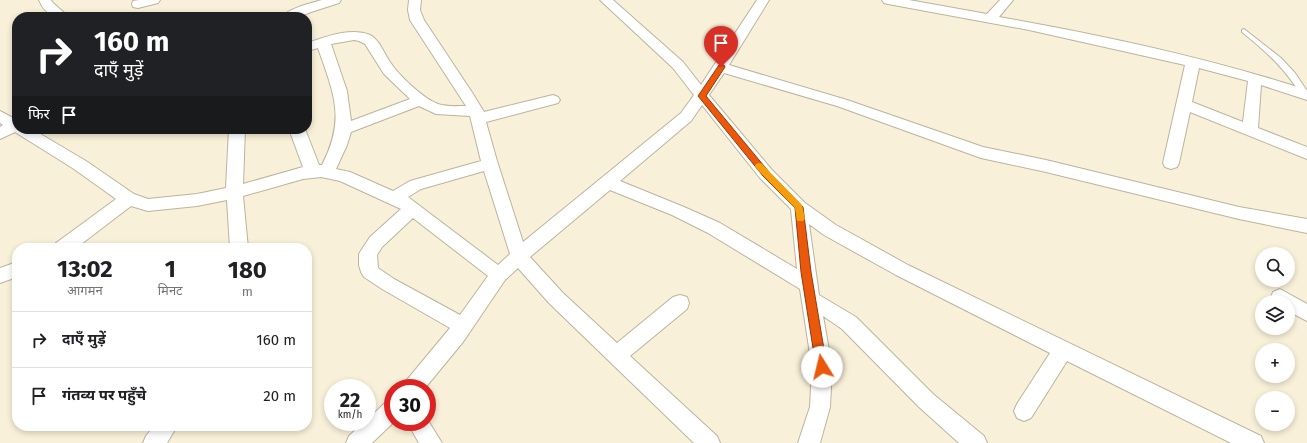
<!DOCTYPE html>
<html lang="hi">
<head>
<meta charset="utf-8">
<style>
	body { margin:0; font-family:"Fira Sans","Noto Sans Devanagari",sans-serif; background:#f6f6f6; color:#202124; height:100vh; display:flex; flex-direction:column; font-size:15px; white-space:nowrap }
	* { box-sizing:border-box; margin:0 }
	p { font-size:13px; color:#757577 }
	.icon { flex:none; width:22px; height:22px; fill:none; stroke:currentColor; stroke-width:2; stroke-linecap:round; stroke-linejoin:round }
	.map { position:relative; flex:1; overflow:hidden }
	.panel { position:absolute; left:12px; top:243px; width:300px; height:188px; display:flex; flex-direction:column; background:#fff; border-radius:16px; box-shadow:0 2px 6px #0003 }
	.panel>* { flex:none }
	.banner { position:absolute; left:12px; top:12px; width:300px; height:122px; border-radius:16px; box-shadow:0 2px 6px #0003; background:#202124; color:#fff; overflow:hidden }
	.fabs { position:absolute; left:1255px; top:247px; display:grid; gap:8px }
	.fabs a { display:grid; place-items:center; width:40px; height:40px; border-radius:50%; background:#fff; box-shadow:0 2px 6px #0003; font-size:20px }
	.speed { position:absolute; left:324px; top:379px; display:flex; gap:8px; font-size:20px; font-weight:700; text-align:center }
	.speed>* { display:grid; place-content:center; width:52px; height:52px; border-radius:50%; background:#fff; box-shadow:0 2px 6px #0003; line-height:1 }
	.speed small { font-size:10px; font-weight:400 }
	.speed .limit { border:6px solid #d22; background:#fff; color:#111 }
	.pin { position:absolute; display:grid; place-items:center; width:34px; height:34px; color:#fff; margin:-41px -17px; border-radius:50% 50% 50% 0; rotate:-45deg; box-shadow:0 0 4px #0007 }
	.pin .icon { rotate:45deg }
	.me { position:absolute; width:44px; margin:-22px; rotate:351deg; stroke-linejoin:round; filter:drop-shadow(0 0 3px #0008) }
	.turn { display:flex; align-items:center; gap:14px; height:84px; padding:0 16px; font-size:18px }
	.turn .icon { width:52px; height:52px; stroke-width:2.5 }
	.turn b { display:block; font-size:28px; line-height:34px }
	.then { display:flex; align-items:center; height:38px; padding:0 16px; background:#0003; gap:8px; font-size:15px }
	.eta { display:flex; justify-content:space-evenly; align-items:center; height:68px; text-align:center }
	.eta b { font-size:24px; font-weight:700; line-height:28px }
	ul { padding:0; list-style:none }
	li { display:flex; align-items:center; gap:12px; height:56px; padding:0 16px; border-top:1px solid #e0e0e0 }
	li div { flex:1 }
	li b { display:block; font-size:15px }
	li em { font-style:normal }
	.map>svg:first-child { display:block }
	.lines { fill:none; stroke-linecap:round; stroke-linejoin:round }
	.service-casing { stroke:#bbb49d; stroke-width:2 }
	.minor-casing { stroke:#bbb49d; stroke-width:2 }
	.service { fill:#fff; fill-rule:evenodd }
	.minor { fill:#fff; fill-rule:evenodd }
	.route { fill:#ea580c; stroke:#983908 }
	.slow { fill:#f59e0b }
</style>
</head>
<body>
<div class="map">
<svg width="1307" height="443" viewBox="0 0 1307 443">
	<rect width="100%" height="100%" fill="#f8f0d8"/>
	<g class="lines">
		<g class="service-casing">
			<path id="service" d="M1244,29L1281,58L1295,73L1307,91V96H1302C1285,69 1267,52 1242,32V30Z"/>
		</g>
		<g class="minor-casing">
			<path id="minor" d="M39,0H51L53,3L69,17C54,17 45,15 39,0Z
				M139,0H160L158,3L138,8L133,7L132,4L133,1Z
				M322,0H341L339,3L311,12L299,17H282C289,8 312,3 322,0Z
				M409,0H421L420,10L424,20L473,94L484,112L553,95L558,97L560,100L558,103L486,122L497,161L523,242L681,113L694,95L673,68L600,0H613L683,62L701,85L757,0H769L729,65L847,100L983,147L1046,160L1239,207L1307,219V233L1239,219L1046,172L981,158L837,106L724,73L709,95L772,170L805,203L836,225L908,265L1261,436L1264,443H1231L1067,361L1031,418L1024,421L1017,418L1014,411L1017,404L1050,353L896,275L824,235L809,224L819,295L856,317L933,394L984,436L987,443H959L919,407L842,329L823,316L832,367L830,407L820,443H798L810,407L812,367L800,289L708,233L672,215L610,190L530,257L563,293L617,343L673,297L680,295L687,297L689,303L687,309L630,356L717,436L720,443H694L549,303L518,268L505,280L463,342L425,388H403L406,381L450,328L382,289L364,277L361,272L359,265V254L362,249L370,237L401,209L340,181L321,177L303,179L243,196L248,248H230L227,200L197,206L148,211L131,206L76,248H53L56,243L116,199L74,169L15,132L0,139V127L3,125L0,123V111L17,120V129H32L86,161L134,194L148,199L197,194L226,188L229,129H245L243,184L303,167L289,129H305L319,165H322C346,119 334,94 318,48L307,51V43C326,37 350,27 370,35C380,40 384,54 390,62C398,75 424,99 438,104C447,107 457,106 466,106L410,20L408,10ZM354,40L359,41L365,44L384,74L410,99L351,121L347,91L331,44ZM702,105L760,178L791,209L797,269L720,223L684,207L620,181L691,121ZM419,106L436,114L470,116L481,161L410,181L393,191L350,172L336,169L347,145L351,132ZM484,171L510,254L498,265L408,197L421,189ZM413,218L488,276L460,315L394,279L378,268L377,255L382,247Z
				M882,0H909L987,14L1000,0H1013L999,17C1102,35 1208,58 1307,90V100L1261,85L1258,128L1307,147V159L1190,112L1179,163L1177,167L1171,169L1165,167L1163,163L1185,65L1029,30L888,4L884,3ZM1199,68L1248,81L1243,122L1192,102Z
				M17,262V277L0,283V268Z
				M1280,289L1307,304V321L1288,311V302H1273L1271,297L1273,292Z
				M393,399L394,422L372,443H346L349,436L364,422H367V420L386,402Z
				M427,419L442,443H419L407,422H427Z
				M154,426H177L167,443H143L146,436Z"/>
		</g>
		<use href="#service" class="service"/>
		<use href="#minor" class="minor"/>
	</g>
	<path class="route" d="M719,65H724L725,67L706,96L769,172L803,207L811,272L827,367L825,371L822,372L818,371L816,367L801,272L795,208L763,176L698,96Z"/>
	<path class="slow" d="M759,163L762,164L802,205L805,219L803,221H797L795,208L756,168L755,166L756,164Z"/>
</svg>
<div class="fabs">
<a><svg class="icon" aria-label="search" viewBox="0 0 24 24"><circle cx="10" cy="10" r="6"/><path d="M15 15l6 6"/></svg></a>
<a><svg class="icon" aria-label="layers" viewBox="0 0 24 24"><path d="M12 4l9 5-9 5-9-5zM3 14l9 5 9-5"/></svg></a>
<a>+</a>
<a>−</a>
</div>
<div class="speed"><div>22<small>km/h</small></div><div class="limit">30</div></div>
<div class="pin" style="left:721px;top:67px;background:#d93025"><svg class="icon" aria-label="arrive" viewBox="0 0 24 24"><path d="M6 21V4h12l-3 4 3 4H6"/></svg></div>
<svg class="me" style="left:822px;top:367px" viewBox="-20 -20 40 40"><circle r="19" fill="#fff"/><path d="M0-13L10 11 0 6-10 11z" fill="#ea580c"/></svg>
<div class="banner">
<div class="turn"><svg class="icon" aria-label="right" viewBox="0 0 24 24"><path d="M7 20v-9h11M14 6l5 5-5 5"/></svg><div><b>160 m</b>दाएँ मुड़ें</div></div>
<div class="then">फिर<svg class="icon" aria-label="arrive" viewBox="0 0 24 24"><path d="M6 21V4h12l-3 4 3 4H6"/></svg></div>
</div>
<section class="panel">
<div class="eta">
<div><b>13:02</b><p>आगमन</p></div>
<div><b>1</b><p>मिनट</p></div>
<div><b>180</b><p>m</p></div>
</div>
<ul>
<li><svg class="icon" aria-label="right" viewBox="0 0 24 24"><path d="M7 20v-9h11M14 6l5 5-5 5"/></svg><div><b>दाएँ मुड़ें</b></div><em>160 m</em></li>
<li><svg class="icon" aria-label="arrive" viewBox="0 0 24 24"><path d="M6 21V4h12l-3 4 3 4H6"/></svg><div><b>गंतव्य पर पहुँचे</b></div><em>20 m</em></li>
</ul>
</section>
</div>
</body>
</html>
